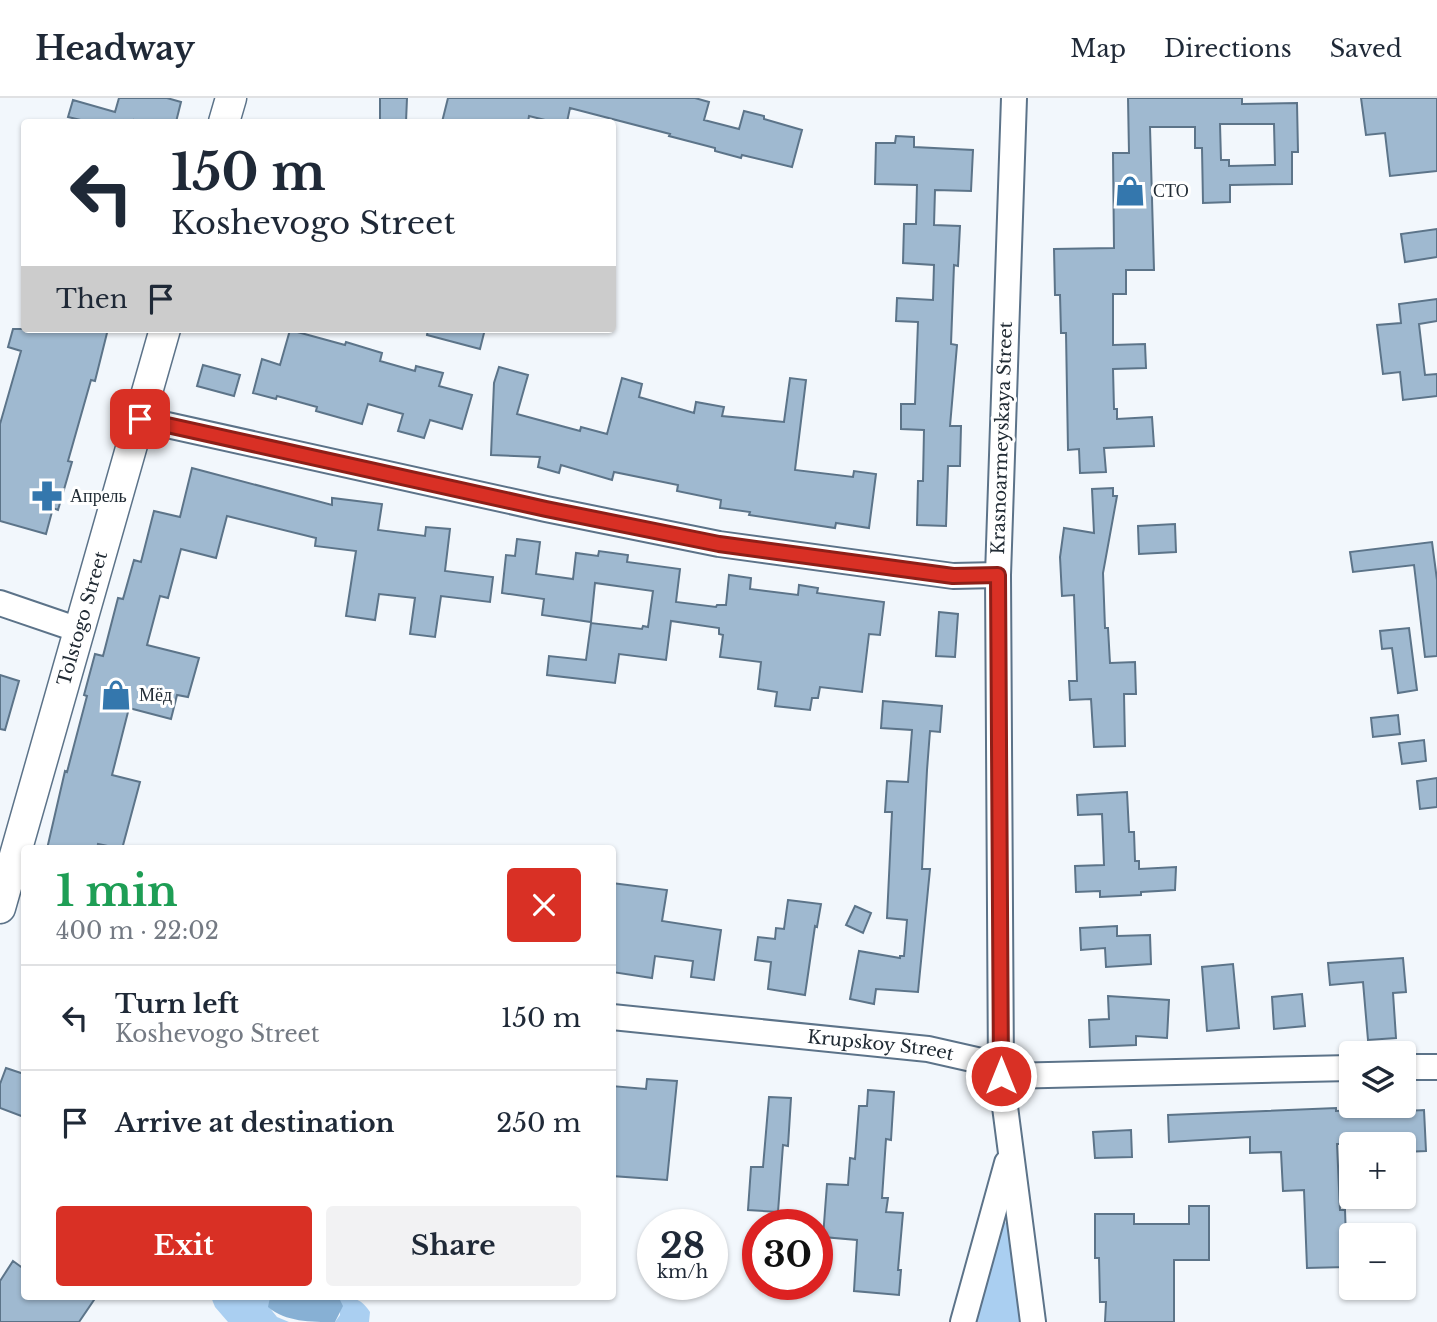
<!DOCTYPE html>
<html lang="en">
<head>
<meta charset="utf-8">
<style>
	body { margin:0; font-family:"Libre Baskerville",serif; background:#f2f2f3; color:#1f2937; height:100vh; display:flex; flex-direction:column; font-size:26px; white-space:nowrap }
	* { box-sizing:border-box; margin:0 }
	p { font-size:23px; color:#747a83 }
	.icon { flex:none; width:38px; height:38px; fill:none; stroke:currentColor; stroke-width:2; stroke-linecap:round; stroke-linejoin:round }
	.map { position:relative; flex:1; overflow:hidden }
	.side { position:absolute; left:21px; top:747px; width:595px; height:455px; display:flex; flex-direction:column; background:#fff; border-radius:7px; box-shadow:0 2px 5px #0004 }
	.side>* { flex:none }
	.banner { position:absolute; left:21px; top:21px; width:595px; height:214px; border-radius:7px; box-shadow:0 2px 5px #0004; background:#fff; color:#1f2937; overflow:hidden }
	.tools { position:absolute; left:1339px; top:943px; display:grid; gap:14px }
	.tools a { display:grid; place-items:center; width:77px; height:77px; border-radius:7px; background:#fff; box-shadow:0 2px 5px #0004; font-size:35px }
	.speed { position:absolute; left:637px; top:1111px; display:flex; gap:14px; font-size:35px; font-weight:700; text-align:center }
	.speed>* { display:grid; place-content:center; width:91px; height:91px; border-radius:50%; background:#fff; box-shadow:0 2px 5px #0004; line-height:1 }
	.speed small { font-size:18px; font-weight:400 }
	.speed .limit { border:10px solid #d22; background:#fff; color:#111 }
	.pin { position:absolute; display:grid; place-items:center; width:60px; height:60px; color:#fff; margin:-30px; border-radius:14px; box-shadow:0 4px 10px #0006 }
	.me { position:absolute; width:77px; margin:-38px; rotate:0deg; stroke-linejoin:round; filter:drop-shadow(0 0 5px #0008) }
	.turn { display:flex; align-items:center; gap:24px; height:147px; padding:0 35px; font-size:32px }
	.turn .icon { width:91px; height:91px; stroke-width:2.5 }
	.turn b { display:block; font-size:49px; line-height:60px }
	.then { display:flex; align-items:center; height:66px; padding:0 35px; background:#0003; gap:14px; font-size:26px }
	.round { display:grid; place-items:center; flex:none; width:74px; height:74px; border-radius:7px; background:#f2f2f3 }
	.overview { display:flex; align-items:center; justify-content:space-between; height:119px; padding:0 35px }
	h1 { font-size:42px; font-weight:700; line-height:52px; color:#1e9e55 }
	.button { display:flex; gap:14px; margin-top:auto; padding:14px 35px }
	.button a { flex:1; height:80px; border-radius:7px; background:#d93025; color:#fff; font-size:28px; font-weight:700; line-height:80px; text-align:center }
	.button a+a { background:#f2f2f3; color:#1f2937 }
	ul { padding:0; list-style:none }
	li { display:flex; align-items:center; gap:21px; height:105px; padding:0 35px; border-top:2px solid #e0e1e3 }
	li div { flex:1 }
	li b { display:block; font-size:26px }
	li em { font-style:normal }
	header { display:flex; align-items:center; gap:42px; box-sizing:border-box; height:98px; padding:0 35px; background:#fff; border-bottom:2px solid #e0e1e3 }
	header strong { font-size:33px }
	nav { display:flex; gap:38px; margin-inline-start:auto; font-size:24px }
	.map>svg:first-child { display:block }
	.green { fill:#aacff1 }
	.water { fill:#87b0d4 }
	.building { fill:#9fb9d0; stroke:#5c7489; stroke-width:2; fill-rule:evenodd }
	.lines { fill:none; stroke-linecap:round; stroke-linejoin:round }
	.minor-casing { stroke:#5c7389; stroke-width:28 }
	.major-casing { stroke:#5c7389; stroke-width:33 }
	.minor { stroke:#fff; stroke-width:24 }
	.major { stroke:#fff; stroke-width:30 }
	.route-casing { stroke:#8d1f18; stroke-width:18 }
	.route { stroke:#d93025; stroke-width:12 }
	.labels { text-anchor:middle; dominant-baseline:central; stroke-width:6; stroke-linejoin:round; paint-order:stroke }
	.poi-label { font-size:18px; fill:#222c35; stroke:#fff; text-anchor:start }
	.street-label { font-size:18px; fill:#222c35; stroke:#fff }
</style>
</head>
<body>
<header>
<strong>Headway</strong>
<nav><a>Map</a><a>Directions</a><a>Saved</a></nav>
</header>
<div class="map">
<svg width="1437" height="1224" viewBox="0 0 1437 1224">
	<rect width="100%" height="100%" fill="#f2f7fc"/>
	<path class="green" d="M1004,1124L1009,1126L1022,1224H977L1000,1129Z
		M211,1199H270L269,1209L277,1219L289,1224H228L215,1209Z
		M334,1199C352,1199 360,1199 370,1214L369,1224H335L340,1217V1202Z"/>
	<path class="water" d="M270,1199H334L340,1202L343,1208L335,1224C310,1224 286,1224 268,1209Z"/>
	<path class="building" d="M119,0H167L181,4L176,24H143L134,22V24H89L68,19L73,2L115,14Z
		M380,0H407L406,24H380Z
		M448,0H695L709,4L704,22L739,31L744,13L764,18V21L802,32L792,69L742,57L741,60L715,53V50L669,38L670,36L570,10L567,24H553L529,18L528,24H442Z
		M1128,0H1242V6L1297,5L1298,54H1292V86L1230,87V104L1203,105L1202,50H1195V29H1150L1154,172H1126V196H1113V247L1145,246L1146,270L1113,271L1114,311H1117V321L1152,319L1154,348L1104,350L1106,374L1080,375L1079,351L1068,352L1066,235H1061L1060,197H1055L1054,151L1114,150L1113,55H1129ZM1220,26H1274L1275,67L1229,68V62H1221Z
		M1361,0H1437V73L1390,78L1385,35L1366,37Z
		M896,38L914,39V49L973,52L971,93L935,92L934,127L960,128L958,168L954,167L951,246L957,247L950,328H961L960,368H948L946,428L917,427L918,383H923L924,332L901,331V306H915L918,224L896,223L897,200L933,202L934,167L903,165L904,126H916L917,87L875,86L876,45H895Z
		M1437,131V159L1405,164L1401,136Z
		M1437,201V223L1419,226L1425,277L1437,276V298L1403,302L1400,274L1383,276L1377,227L1401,225L1399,206Z
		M13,231H108L95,283L91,282L68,363L72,364L58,412L53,410L46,436L0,423V326L21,253L8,249Z
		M428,231H485L480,251L427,237Z
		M290,232L345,247L346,244L382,255L380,263L415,273L416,268L443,275L439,288L472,297L462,331L430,322L424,340L398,333L403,316L368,306L362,326L316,313L317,309L277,298L276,301L253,295L262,261L280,267Z
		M203,267L240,277L234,298L197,288Z
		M499,269L528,277L517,316L580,333L581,329L607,336L622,280L642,286L639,299L694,315L696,304L724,309L722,318L784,324L790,280L806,282L795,372L853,379L854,373L876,376L869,430L836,425L835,430L749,417L750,414L720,410L721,402L677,393L678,387L614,374L612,382L561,367L559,375L538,369L540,359L491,357L494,285Z
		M192,370L332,407V400L382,406L378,432L425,438L426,429L450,431L445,473L493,479L490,504L441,498L435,539L410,536L415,500L379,496L375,522L346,518L356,453L315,448L316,440L227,418L216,460L181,451L168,500L160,498L147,547L199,560L188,599L177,597L171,621L129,610L112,677L140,684L122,751L98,746L97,751H47L65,673L67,674L87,598L84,597L95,556L103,558L118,500L123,501L134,462L141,464L154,413L180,419Z
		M1113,390V398H1117L1103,475L1105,530H1108L1110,565L1135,564L1136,596H1124L1125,648L1094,649L1091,601L1070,602L1069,583H1077L1074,497L1062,498L1060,459L1064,430L1094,435L1092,391Z
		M1175,426L1176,454L1139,456L1138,428Z
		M517,441L540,444L536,476L573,481L576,455L598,458L599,453L628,457L627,464L680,471L676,504L716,509L717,507H726L729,477L751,480L750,491L798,497L799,487L818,490L817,495L884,504L880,537L869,536L862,594L820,589L818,600H812L810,612L775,608L777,594L758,591L761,564L720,559L723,537L719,536V530L671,523L666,562L619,556L615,585L547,577L549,558L586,562L591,525L642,531L643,528L648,529L653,493L595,485L591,524L542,517L544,501L502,495L506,457L515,458Z
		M1432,444L1437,482V558L1425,559L1414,467L1353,474L1350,454Z
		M939,514L958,516L955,559L936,558Z
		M1409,530L1417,592L1398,595L1392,550L1382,551L1380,533Z
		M0,577L19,583L5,632L0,631Z
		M883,603L942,608L940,634L930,633L927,672L922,771H930L918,894L876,891L874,906L850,901L859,853L900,860V858H904L907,822L887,820L892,714H885L887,683L908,684L912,632L881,630Z
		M1398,617L1400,636L1373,639L1371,620Z
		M1424,642L1426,663L1402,666L1399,645Z
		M1437,680V709L1420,711L1417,683Z
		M1127,694L1129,734H1134L1135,763H1139V771L1176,769L1175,792L1141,794V797L1100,799V793L1076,794L1075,768L1104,767L1102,716L1078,717L1077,697Z
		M612,785L667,792L662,823L721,832L714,882L691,879L693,863L655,858L652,880L612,874Z
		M788,802L821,806L817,829L815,828L805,897L768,891L771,864L755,862L758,839L775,841L776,830L784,831Z
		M855,808L871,815L863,835L846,827Z
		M1117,828V838L1150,837L1151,866L1106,869L1105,850L1081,852L1080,830Z
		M1403,860L1406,894L1393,895L1396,940L1368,942L1363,884L1330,887L1328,865Z
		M1233,866L1239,930L1207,933L1202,869Z
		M1302,896L1305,928L1274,931L1272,899Z
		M1108,898L1169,902L1167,940L1136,938V947L1090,949L1089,922L1109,921Z
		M6,970L24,976V1019L0,1010V986Z
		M647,981L677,983L667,1082L612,1078V988L646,991Z
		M868,992L894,994L891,1042L886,1041L882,1100H888L886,1114L903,1115L898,1172H901L899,1197L854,1193L857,1142L823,1139L827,1086L848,1087L850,1060L855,1061L859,1008H867Z
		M769,999L791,1000L788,1048L783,1047L778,1114L748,1112L751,1069H763Z
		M1336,1010V1013L1386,1011V1014L1424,1012L1426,1053L1404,1054V1046H1337L1340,1112H1345L1347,1169L1307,1170L1304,1092L1283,1093L1281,1054L1250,1055V1039L1169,1044L1168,1017Z
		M1131,1032L1132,1059L1095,1060L1093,1034Z
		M1189,1108H1209V1162H1174V1224H1105L1106,1204H1100L1099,1160H1095V1116H1134V1126H1189Z
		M13,1163L24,1171V1199H96L79,1224H0V1183Z"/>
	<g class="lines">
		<g class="minor-casing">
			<g id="minor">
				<path d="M1014,0L998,477L1001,978L1033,1224"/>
				<path d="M140,321L546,411L719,446L953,478L998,477"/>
				<path d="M0,505L79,532"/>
				<path id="s1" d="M612,919L928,951L981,963L1001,978L1351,970"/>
				<path d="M1404,969H1437"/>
				<path d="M963,1224L1007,1065"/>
			</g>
		</g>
		<g class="major-casing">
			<g id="major">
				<path d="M224,24L231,0"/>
				<path id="s2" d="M0,810L165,231"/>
			</g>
		</g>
		<use href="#minor" class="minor"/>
		<use href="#major" class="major"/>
	</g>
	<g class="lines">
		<g class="route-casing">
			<path id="route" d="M140,321L546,411L719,446L953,478L998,477L1001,978"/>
		</g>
		<use href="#route" class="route"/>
	</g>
	<defs>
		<g id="shop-bare" transform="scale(2.415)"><path d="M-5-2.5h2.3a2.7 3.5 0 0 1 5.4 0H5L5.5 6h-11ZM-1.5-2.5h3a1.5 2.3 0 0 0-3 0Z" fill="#3477ad" stroke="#fff" stroke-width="2.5" paint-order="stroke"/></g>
		<g id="pharmacy-bare" transform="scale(2.415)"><path d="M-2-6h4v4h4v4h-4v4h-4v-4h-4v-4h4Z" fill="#3477ad" stroke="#fff" stroke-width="2.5" paint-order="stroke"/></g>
	</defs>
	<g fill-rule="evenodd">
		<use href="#shop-bare" x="1130" y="93"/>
		<use href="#pharmacy-bare" x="47" y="398"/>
		<use href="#shop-bare" x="116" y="597"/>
	</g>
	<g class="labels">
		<g class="poi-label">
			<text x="1153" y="93">СТО</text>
			<text x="70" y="398">Апрель</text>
			<text x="139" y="597">Мёд</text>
		</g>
		<g class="street-label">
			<text transform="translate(1002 340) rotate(-88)">Krasnoarmeyskaya Street</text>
			<text stroke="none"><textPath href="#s2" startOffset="301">Tolstogo Street</textPath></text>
			<text stroke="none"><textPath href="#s1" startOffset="270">Krupskoy Street</textPath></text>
		</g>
	</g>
</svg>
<div class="tools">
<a><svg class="icon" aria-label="layers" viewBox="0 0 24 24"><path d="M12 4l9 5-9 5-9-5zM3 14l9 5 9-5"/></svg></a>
<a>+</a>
<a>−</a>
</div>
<div class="speed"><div>28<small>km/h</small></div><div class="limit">30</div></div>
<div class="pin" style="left:140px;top:321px;background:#d93025"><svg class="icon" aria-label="arrive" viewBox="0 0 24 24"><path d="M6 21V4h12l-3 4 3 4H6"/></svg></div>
<svg class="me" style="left:1001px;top:978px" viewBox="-20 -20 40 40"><circle r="17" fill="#d93025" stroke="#fff" stroke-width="3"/><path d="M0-11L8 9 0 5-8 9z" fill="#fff"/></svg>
<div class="banner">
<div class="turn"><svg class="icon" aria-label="left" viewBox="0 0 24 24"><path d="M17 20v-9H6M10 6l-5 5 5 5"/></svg><div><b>150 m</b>Koshevogo Street</div></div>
<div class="then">Then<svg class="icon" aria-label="arrive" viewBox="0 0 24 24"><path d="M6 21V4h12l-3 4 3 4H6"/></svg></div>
</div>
<section class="side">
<div class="overview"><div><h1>1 min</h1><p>400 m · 22:02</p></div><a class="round" style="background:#d93025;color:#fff"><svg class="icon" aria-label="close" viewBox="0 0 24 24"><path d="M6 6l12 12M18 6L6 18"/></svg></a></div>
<ul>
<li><svg class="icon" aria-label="left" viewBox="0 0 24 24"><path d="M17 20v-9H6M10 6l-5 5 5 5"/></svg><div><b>Turn left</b><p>Koshevogo Street</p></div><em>150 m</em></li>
<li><svg class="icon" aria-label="arrive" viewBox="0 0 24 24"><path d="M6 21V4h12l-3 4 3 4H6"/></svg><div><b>Arrive at destination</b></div><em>250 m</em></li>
</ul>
<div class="button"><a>Exit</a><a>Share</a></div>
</section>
</div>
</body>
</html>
